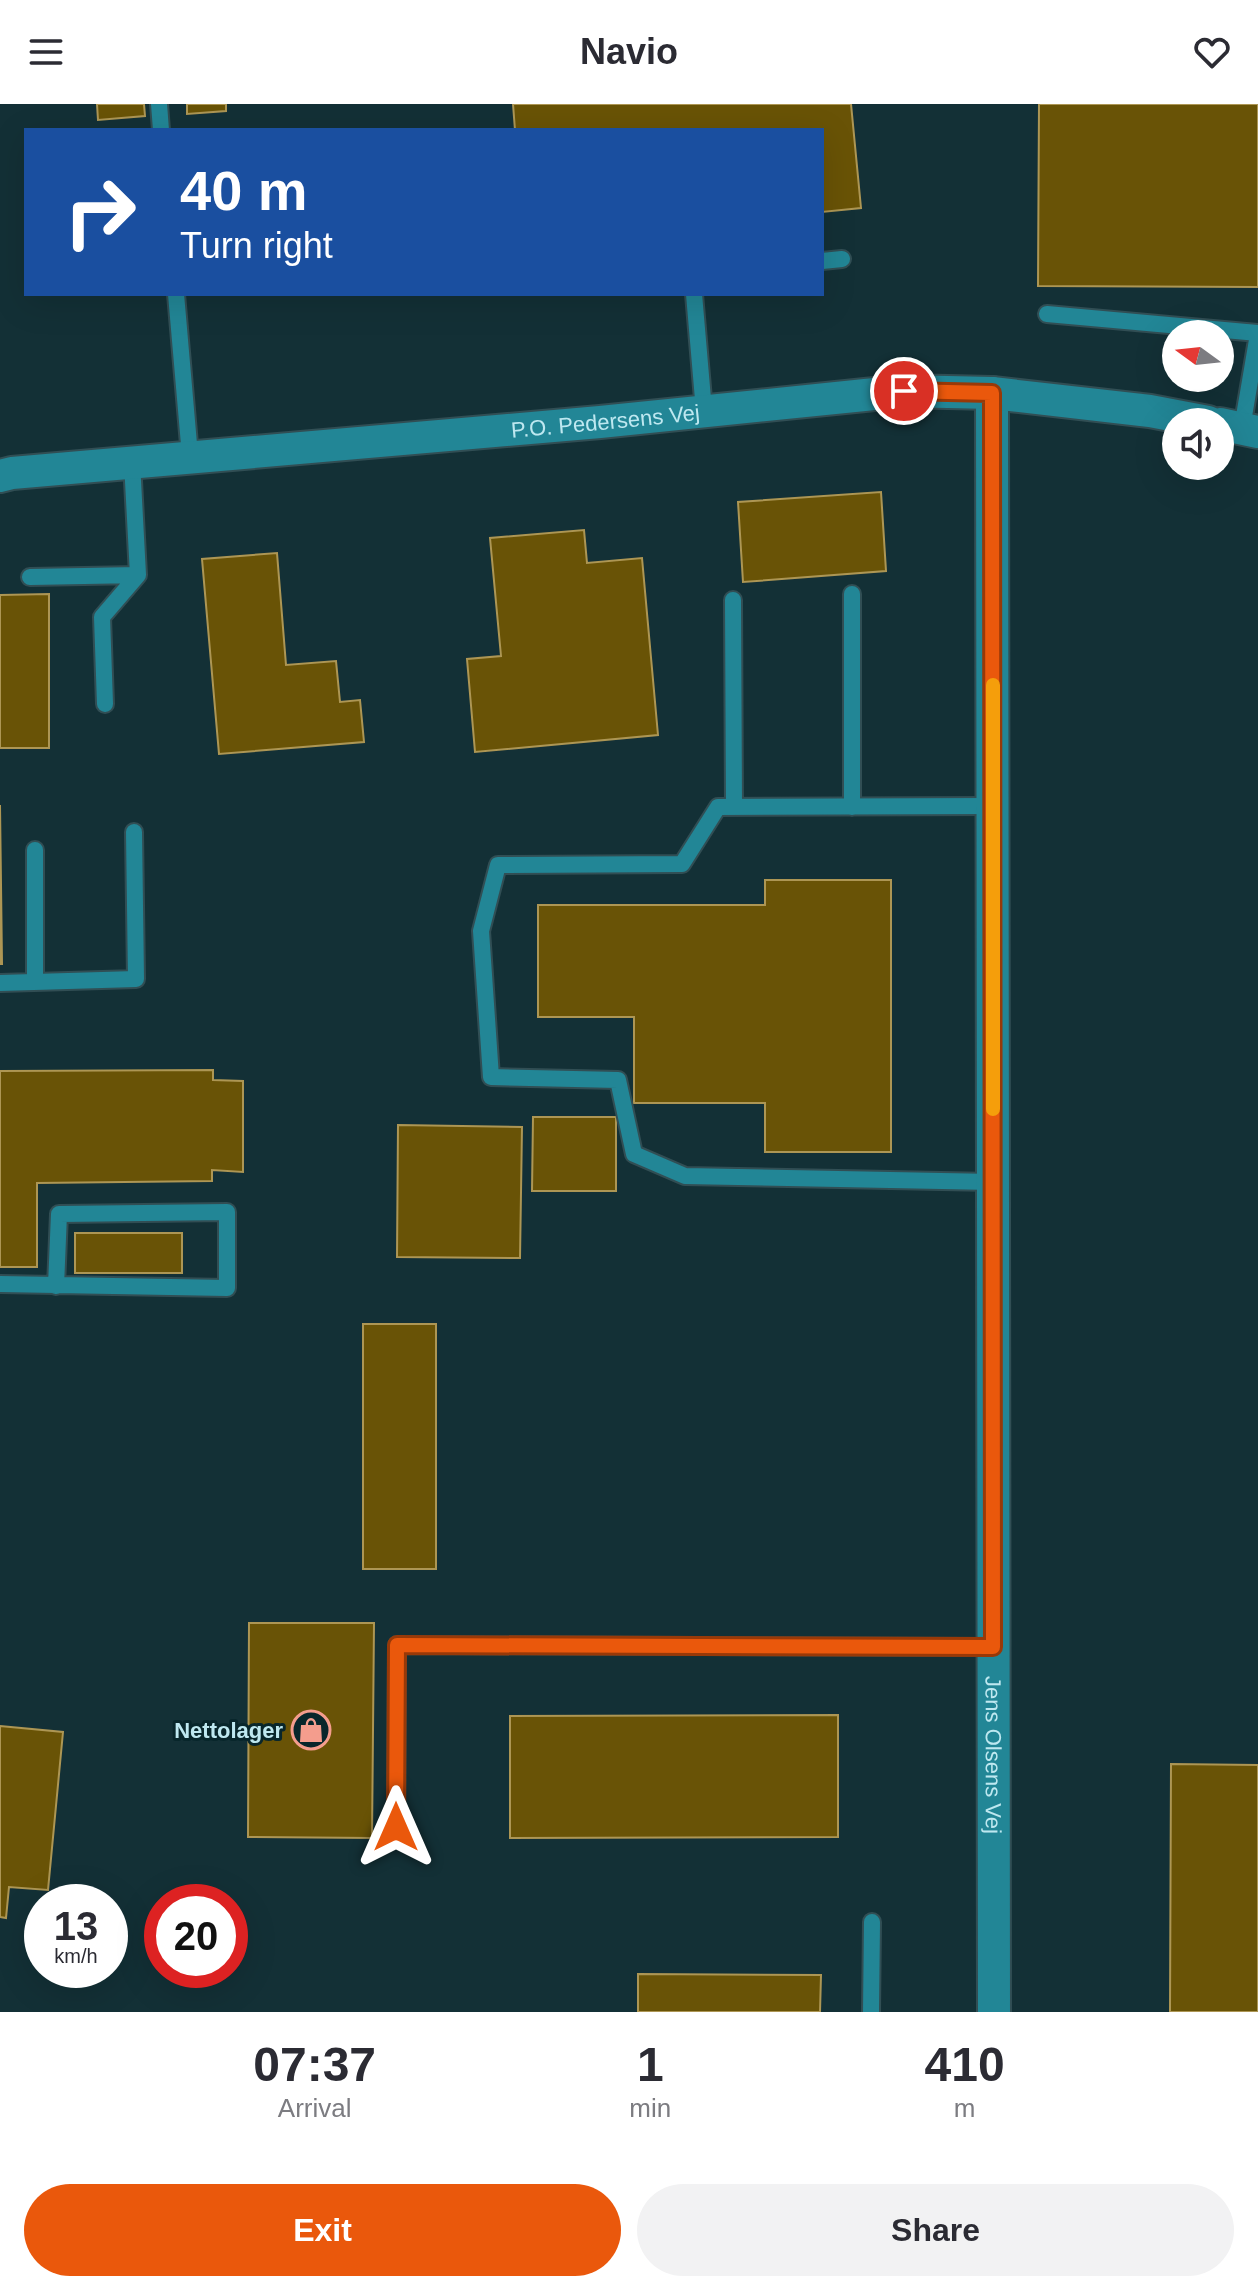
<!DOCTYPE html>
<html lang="en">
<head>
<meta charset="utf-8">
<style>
	body { margin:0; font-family:Helvetica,sans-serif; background:#f2f2f3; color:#2b2b33; height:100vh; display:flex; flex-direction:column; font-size:30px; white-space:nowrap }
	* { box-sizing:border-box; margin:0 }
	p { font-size:26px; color:#7c7c81 }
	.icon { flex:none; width:44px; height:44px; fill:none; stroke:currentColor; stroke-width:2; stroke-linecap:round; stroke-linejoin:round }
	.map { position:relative; height:1908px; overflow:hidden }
	.side { display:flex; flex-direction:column; background:#fff; flex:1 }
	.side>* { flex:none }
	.hud { position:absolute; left:24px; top:24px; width:800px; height:168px; border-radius:0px; box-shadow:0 8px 32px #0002; background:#1a4fa0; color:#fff; overflow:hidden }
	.needle { width:52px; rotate:285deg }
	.fabs { position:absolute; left:1162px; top:216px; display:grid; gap:16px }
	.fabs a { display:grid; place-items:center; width:72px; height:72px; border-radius:50%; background:#fff; box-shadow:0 8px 32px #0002; font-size:40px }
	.speed { position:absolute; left:24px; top:1780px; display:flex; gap:16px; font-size:40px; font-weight:700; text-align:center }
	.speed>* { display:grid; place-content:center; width:104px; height:104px; border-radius:50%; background:#fff; box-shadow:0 8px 32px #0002; line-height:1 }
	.speed small { font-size:20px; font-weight:400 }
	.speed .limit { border:12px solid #d22; background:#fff; color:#111 }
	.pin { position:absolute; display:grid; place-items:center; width:68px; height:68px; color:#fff; margin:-34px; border:4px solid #fff; border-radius:50%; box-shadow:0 2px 8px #0007 }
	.me { position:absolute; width:88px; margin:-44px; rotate:0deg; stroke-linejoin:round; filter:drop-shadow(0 0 6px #0008) }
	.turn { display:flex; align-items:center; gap:28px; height:168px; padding:0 24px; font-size:36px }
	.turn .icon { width:104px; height:104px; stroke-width:2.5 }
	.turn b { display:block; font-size:56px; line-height:68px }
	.eta { display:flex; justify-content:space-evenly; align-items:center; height:136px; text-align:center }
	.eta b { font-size:48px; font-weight:700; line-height:56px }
	.button { display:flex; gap:16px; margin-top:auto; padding:16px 24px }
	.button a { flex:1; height:92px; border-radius:48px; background:#ea580c; color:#fff; font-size:32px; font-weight:700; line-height:92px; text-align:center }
	.button a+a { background:#f2f2f3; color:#2b2b33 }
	header { display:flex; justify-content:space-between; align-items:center; height:104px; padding:0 24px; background:#fff; font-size:36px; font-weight:700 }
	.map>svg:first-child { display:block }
	.building { fill:#695306; stroke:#ad9654; stroke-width:2 }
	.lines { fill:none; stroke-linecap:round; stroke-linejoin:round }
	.service-casing { stroke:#314e54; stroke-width:20 }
	.minor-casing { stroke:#314e54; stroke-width:36 }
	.service { stroke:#228696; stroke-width:16 }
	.minor { stroke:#228696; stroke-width:32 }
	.route-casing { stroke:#983908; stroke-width:20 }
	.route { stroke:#ea580c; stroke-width:14 }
	.slow { stroke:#f59e0b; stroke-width:14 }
	.labels { text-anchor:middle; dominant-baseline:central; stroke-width:6; stroke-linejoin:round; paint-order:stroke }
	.street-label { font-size:22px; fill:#bee8f0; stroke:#08262b }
	.poi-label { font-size:22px; font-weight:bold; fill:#bee8f0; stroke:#08262b; text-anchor:end }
</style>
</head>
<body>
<header><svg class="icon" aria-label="menu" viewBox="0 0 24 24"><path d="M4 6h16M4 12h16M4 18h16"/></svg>Navio<svg class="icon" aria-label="heart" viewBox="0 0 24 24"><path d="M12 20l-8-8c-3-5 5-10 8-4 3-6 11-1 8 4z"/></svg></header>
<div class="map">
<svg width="1258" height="1908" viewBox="0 0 1258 1908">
	<rect width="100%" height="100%" fill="#133036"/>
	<path class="building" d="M97,0H144L145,12L98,16Z
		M187,0H226V7L187,10Z
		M513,0H851L861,104L822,108V26H515Z
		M1039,0H1258V183L1038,182Z
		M881,388L886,467L743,478L738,398Z
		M584,426L587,459L642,454L658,631L475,648L467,555L501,552L490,434Z
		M277,449L286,561L336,557L340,598L360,596L364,638L219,650L202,455Z
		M49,490V644H0V491Z
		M0,701L2,860H0Z
		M765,776H891V1048H765V999H634V913H538V801H765Z
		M213,966V976L243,977V1068L212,1066V1077L37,1079V1163H0V967Z
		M533,1013H616V1087H532Z
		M398,1021L522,1023L520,1154L397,1153Z
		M75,1129H182V1169H75Z
		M363,1220H436V1465H363Z
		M249,1519H374L372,1734L248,1733Z
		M838,1611V1733L510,1734V1612Z
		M0,1622L63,1628L48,1786L9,1783L6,1814L0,1813Z
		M1171,1660L1258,1661V1908H1170Z
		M638,1870L821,1871L820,1908H638Z"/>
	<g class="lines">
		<g class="service-casing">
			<path id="service" d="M159,0L161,26
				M822,157L842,155
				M176,190L190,352
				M694,190L704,307
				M1047,210L1258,229
				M1242,324L1258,230
				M30,473L138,471L132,358
				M733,496L734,703
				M105,600L102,513L138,471
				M993,702L718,703L682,760L498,761L481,827L491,973L618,976L634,1050L685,1072L993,1078
				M852,703V490
				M35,746V878
				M0,879L136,875L134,728
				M0,1180L227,1184V1108L59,1110L56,1182
				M396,1723L397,1541L993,1543
				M871,1908L872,1818"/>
		</g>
		<g class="minor-casing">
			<g id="minor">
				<path id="s1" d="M992,289L994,1908"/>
				<path d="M1220,320L1258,328"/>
				<path id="s2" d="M0,372L12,369L600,318L904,287L992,289L1150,307L1208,318"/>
			</g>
		</g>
		<use href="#service" class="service"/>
		<use href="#minor" class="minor"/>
	</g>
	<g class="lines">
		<g class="route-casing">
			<path id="route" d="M396,1723L397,1541L993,1543L992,289L904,287"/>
		</g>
		<use href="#route" class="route"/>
		<path class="slow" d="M993,581V1005"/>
	</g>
	<defs>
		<g id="shop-ring" transform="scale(2)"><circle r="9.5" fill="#08262b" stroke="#f49d8d" stroke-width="1.5"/><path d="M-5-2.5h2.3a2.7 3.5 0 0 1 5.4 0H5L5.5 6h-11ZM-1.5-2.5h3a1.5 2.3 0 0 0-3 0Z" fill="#f49d8d"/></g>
	</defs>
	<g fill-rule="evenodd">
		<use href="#shop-ring" x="311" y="1626"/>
	</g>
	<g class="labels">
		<g class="street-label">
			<text stroke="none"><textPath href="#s2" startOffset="608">P.O. Pedersens Vej</textPath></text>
			<text stroke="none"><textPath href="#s1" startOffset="1362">Jens Olsens Vej</textPath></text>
		</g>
		<g class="poi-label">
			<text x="283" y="1626">Nettolager</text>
		</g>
	</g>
</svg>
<div class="fabs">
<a><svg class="needle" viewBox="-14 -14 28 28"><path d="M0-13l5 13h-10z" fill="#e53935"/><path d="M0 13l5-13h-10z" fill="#7c7c81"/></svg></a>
<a><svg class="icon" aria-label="sound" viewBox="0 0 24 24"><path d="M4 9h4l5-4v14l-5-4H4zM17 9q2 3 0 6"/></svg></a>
</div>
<div class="speed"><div>13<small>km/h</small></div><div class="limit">20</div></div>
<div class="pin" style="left:904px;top:287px;background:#d93025"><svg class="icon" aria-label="arrive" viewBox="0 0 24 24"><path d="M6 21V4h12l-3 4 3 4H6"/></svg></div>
<svg class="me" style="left:396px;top:1723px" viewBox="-20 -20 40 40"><path d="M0-17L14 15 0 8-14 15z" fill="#ea580c" stroke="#fff" stroke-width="4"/></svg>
<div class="hud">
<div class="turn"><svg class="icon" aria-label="right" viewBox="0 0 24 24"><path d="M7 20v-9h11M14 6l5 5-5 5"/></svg><div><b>40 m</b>Turn right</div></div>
</div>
</div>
<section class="side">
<div class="eta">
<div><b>07:37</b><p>Arrival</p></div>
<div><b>1</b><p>min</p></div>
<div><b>410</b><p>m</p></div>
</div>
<div class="button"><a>Exit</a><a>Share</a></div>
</section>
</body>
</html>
